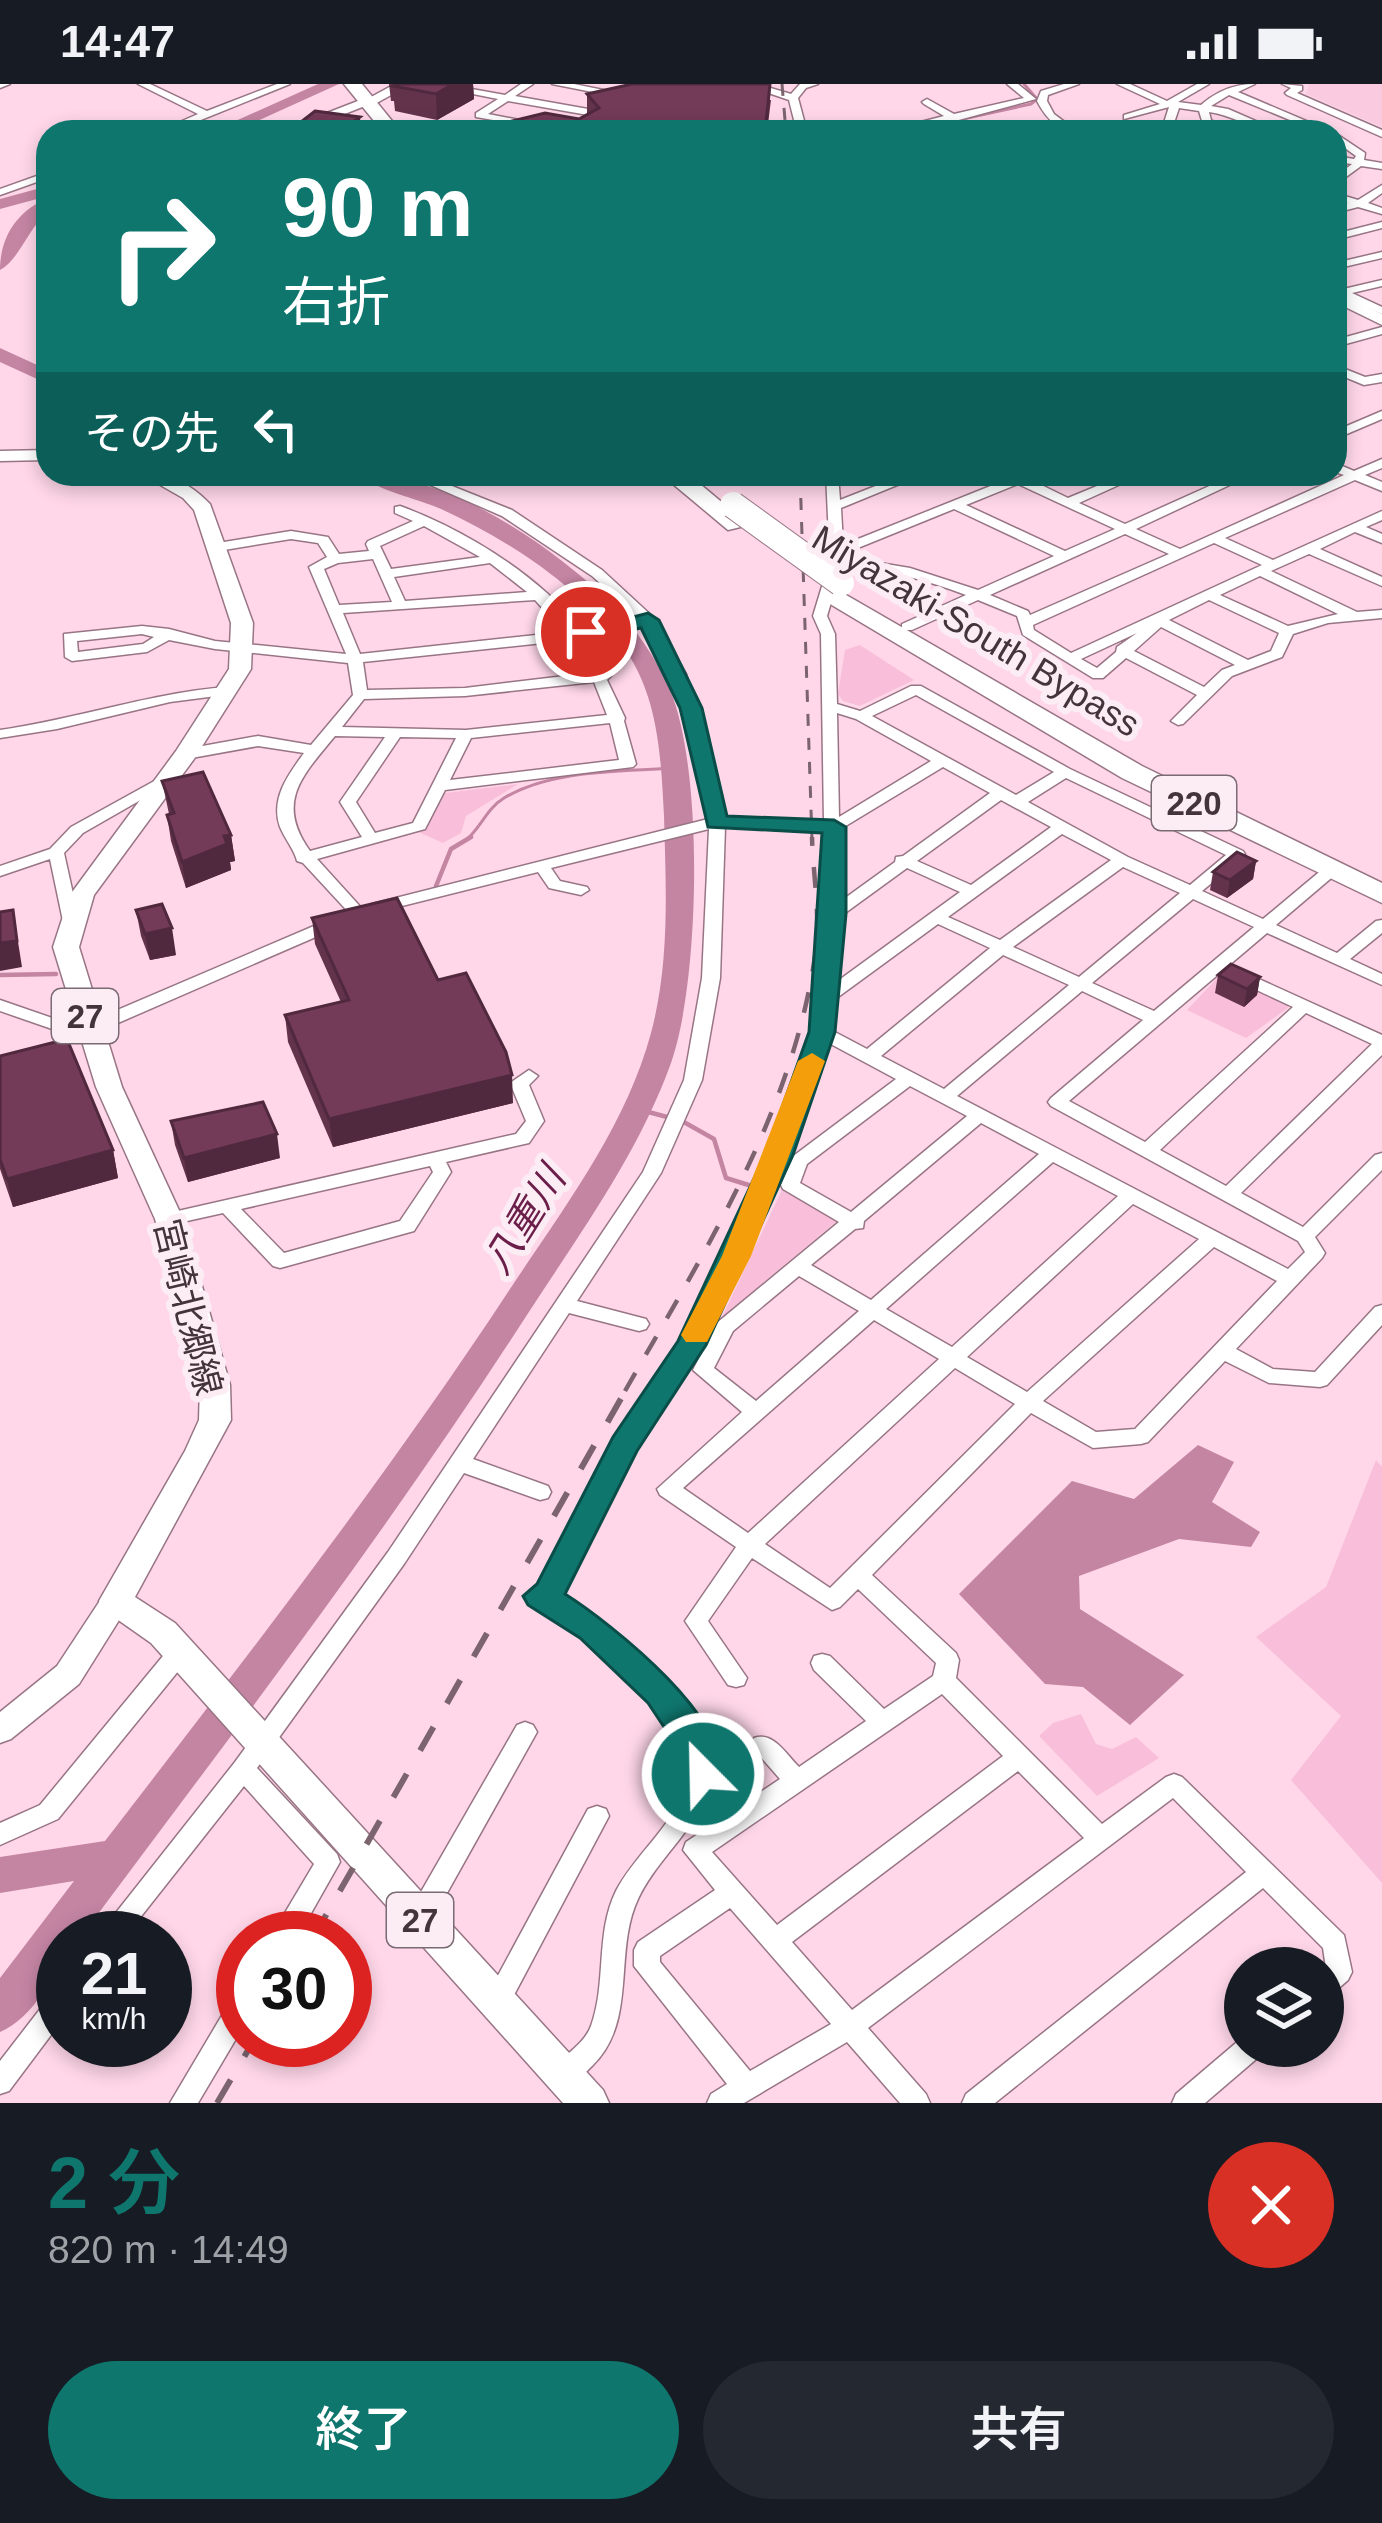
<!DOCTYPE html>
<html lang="ja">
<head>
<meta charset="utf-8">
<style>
	body { margin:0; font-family:Helvetica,"Noto Sans JP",sans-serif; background:#242831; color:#f1f3f6; height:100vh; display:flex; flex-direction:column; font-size:45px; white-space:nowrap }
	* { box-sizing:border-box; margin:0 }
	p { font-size:39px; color:#9ea1a6 }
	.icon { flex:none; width:66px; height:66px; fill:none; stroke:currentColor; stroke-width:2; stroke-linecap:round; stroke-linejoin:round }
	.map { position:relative; height:2019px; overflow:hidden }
	.side { display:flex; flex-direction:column; background:#171b24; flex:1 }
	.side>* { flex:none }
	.guide { position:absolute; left:36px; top:36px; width:1311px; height:366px; border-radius:36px; box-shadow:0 6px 18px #0003; background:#0f766e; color:#fff; overflow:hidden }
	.buttons { position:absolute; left:1224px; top:1863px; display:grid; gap:24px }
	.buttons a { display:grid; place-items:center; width:120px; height:120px; border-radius:50%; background:#171b24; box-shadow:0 6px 18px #0003; font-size:60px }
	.speed { position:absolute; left:36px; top:1827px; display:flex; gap:24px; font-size:60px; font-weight:700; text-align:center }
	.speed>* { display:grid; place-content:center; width:156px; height:156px; border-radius:50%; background:#171b24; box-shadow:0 6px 18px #0003; line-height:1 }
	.speed small { font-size:30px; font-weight:400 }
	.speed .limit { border:18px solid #d22; background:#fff; color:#111 }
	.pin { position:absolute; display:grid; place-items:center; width:102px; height:102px; color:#fff; margin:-51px; border:6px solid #fff; border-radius:50%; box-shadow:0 3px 12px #0007 }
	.me { position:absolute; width:132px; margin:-66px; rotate:337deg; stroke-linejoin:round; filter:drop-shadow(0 0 9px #0008) }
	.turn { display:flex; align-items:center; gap:42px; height:252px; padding:0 48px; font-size:54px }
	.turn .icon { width:156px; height:156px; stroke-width:2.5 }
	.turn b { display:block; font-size:84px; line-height:102px }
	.then { display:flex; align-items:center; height:114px; padding:0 48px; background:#0003; gap:24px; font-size:45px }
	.round { display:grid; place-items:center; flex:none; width:126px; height:126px; border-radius:63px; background:#242831 }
	.head { display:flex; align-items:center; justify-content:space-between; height:204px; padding:0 48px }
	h1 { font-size:72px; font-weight:600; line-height:90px; color:#0f766e }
	.cta { display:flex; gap:24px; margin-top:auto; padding:24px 48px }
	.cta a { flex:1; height:138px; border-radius:72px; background:#0f766e; color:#fff; font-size:48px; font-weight:600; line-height:138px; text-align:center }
	.cta a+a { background:#242831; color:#f1f3f6 }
	.status { display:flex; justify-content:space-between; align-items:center; height:84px; padding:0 60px; background:#171b24; direction:ltr }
	.status svg { height:33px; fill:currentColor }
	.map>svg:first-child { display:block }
	.built { fill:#f9cae0 }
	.green { fill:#f9bfda }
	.water { fill:#c485a3 }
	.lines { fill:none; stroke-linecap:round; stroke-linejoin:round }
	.stream-far1 { stroke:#c485a3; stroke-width:3 }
	.stream { stroke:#c485a3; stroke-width:4.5 }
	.river { fill:#c485a3; fill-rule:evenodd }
	.street-casing { stroke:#987585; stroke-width:3 }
	.secondary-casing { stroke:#987585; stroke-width:3 }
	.primary-casing { stroke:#987585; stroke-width:3 }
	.highway-casing { stroke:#987585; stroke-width:3 }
	.street { fill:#fff; fill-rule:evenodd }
	.secondary { fill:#fff; fill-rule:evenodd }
	.primary { fill:#fff; fill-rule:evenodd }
	.highway { fill:#fff; fill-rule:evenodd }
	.rail-far2 { stroke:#7b646e; stroke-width:3; stroke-dasharray:12 12; stroke-linecap:butt }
	.rail-far1 { stroke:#7b646e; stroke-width:4.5; stroke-dasharray:21 21; stroke-linecap:butt }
	.rail { stroke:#7b646e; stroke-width:6; stroke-dasharray:27 27; stroke-linecap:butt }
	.highway-bridge-casing { stroke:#987585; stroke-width:28; stroke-linecap:butt }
	.highway-bridge { stroke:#fff; stroke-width:26 }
	.wall { fill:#63334c }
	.shaded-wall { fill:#50293e }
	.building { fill:#733b58; stroke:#50293e; stroke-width:3 }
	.route { fill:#0f766e; stroke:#0a4d48; stroke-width:3 }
	.slow { fill:#f59e0b }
	.labels { text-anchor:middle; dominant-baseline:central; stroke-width:12; stroke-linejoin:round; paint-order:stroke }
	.shield { fill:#fcecf3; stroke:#7a6a72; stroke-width:3 }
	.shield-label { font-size:33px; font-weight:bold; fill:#43333a }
	.street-label { font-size:36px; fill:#43333a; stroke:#fcecf3 }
	.water-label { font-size:39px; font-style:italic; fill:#6a1e49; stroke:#fcecf3 }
</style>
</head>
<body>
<div class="status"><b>14:47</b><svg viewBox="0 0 49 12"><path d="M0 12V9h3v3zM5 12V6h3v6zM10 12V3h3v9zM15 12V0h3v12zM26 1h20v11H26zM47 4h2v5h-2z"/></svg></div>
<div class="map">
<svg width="1382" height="2019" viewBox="0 0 1382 2019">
	<rect width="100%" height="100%" fill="#ffd7e9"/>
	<path class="built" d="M1309,0H1382V43L1306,10Z"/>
	<path class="green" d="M860,561L914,596L860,622L843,617L838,610L845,566Z
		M518,700L466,732L461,749L443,759L416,747L445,709Z
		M1221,890L1287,918L1288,924L1246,954L1187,926Z
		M782,1106L838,1136L722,1233Z
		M1376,1376L1382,1383V1799L1291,1696L1341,1632L1256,1553L1326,1503Z
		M1081,1630L1096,1660L1112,1665L1136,1653L1159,1674L1097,1712L1039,1652L1053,1639Z"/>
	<path class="water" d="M1198,1361L1234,1378L1212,1418L1260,1448L1251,1463L1179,1455L1079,1492L1080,1525L1184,1591L1130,1641L1083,1603L1045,1600L959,1510L1072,1397L1134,1415Z"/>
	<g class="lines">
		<path class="stream-far1" d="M903,48L1031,20L1037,15L1024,0
			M466,756C481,744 486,725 504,714C552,685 620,688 674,684"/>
		<path class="stream" d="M436,802L451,765L471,753
			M0,891L56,890
			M637,1025L671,1034
			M682,1037L714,1055L726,1094L755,1103"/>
		<path class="river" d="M318,0H339L233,48H211Z
			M48,102V112L0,125V115Z
			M48,114V128C28,144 20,175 0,186C0,153 17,127 48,114Z
			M0,264L48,286V300L0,278Z
			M358,390C447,390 545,457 608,516C634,542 656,573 670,606C704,686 700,897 671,979C638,1071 578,1152 525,1234C387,1448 232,1650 80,1854H63C63,1886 31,1936 0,1948V1894L74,1797L0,1809V1773L105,1757C245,1575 386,1394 512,1202C565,1122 626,1042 651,949C670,878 666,805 664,732C661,676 659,615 626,567C582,503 510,457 441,425C416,414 378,407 358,390Z"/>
		<g class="street-casing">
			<path id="street" d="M0,0H10L0,4Z
				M138,0H150L207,27L277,0H290L171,48H157L198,30Z
				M423,0H444L505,11L521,0H533L515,12L588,25L608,21L613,24L588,31L508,17L488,30L583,48H561L476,33V29L498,15Z
				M552,0H574L628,11L623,14Z
				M742,0H757L791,10L800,0H818L806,4L798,14L807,48H797L789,16Z
				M1007,0H1018L1036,15L955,37L900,48H882L944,32L924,20L922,18L927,15L954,30L1024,14Z
				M1064,0H1079L1048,11L1047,17L1054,30L1078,48C1058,48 1046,34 1037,17L1041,7Z
				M1117,0H1130L1167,17L1197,0H1209L1178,18L1201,21C1217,7 1234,0 1255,0L1238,8L1332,48H1319L1229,11L1211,22L1228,25L1281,48C1255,48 1234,31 1209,28L1211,36L1230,48H1218L1203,40L1199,27L1179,24L1171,48H1161L1169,23L1124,35V31L1160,20Z
				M1282,0L1302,2V6L1297,9L1382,46V53L1287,11L1285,9L1291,4Z
				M1109,42L1114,45L1112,47L1090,48Z
				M1335,49L1365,69L1364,76L1382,79V85L1361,82L1335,101V93L1352,80L1335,78V72L1354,75L1356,72L1335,57Z
				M48,88V94L0,111V105Z
				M1382,101V109L1368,119L1382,124V130L1358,123L1335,129V123L1348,119L1335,115V109L1358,116Z
				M1382,138V144L1335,156V150Z
				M1382,168V174L1335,185V179Z
				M1382,196V202L1352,209L1382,223V230L1340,212L1335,213V207Z
				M1382,243V250L1335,263V256Z
				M1335,281L1365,293L1382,290V298L1364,301L1335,289Z
				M1382,327V335L1335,355V347Z
				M1382,375V384L1365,391L1382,398V407L1355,396L1225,454L1273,476L1382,427V436L1366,443L1382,450V459L1355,448L1320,465L1382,493V502L1309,470L1271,487L1357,528L1382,526V534L1328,539L1293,550L1282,573L1232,592L1183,640L1178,641L1171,637L1197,611L1126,574L1103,594H1093L1023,551L1017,532L978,516L912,546H902V540L966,511C926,496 886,485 842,481L827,532L835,550L837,620L860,627L911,602H921L1070,685L1243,767L1245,770L1243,773L1202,807L1263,835L1324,784L1330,782L1338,787L1336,790L1276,841L1337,869L1376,837L1382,836V849L1350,875L1382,890V901L1267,849L1069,1017L1145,1058L1293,923L1233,895L1231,891L1233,887L1239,886L1382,951V971L1241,1109L1303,1143L1375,1071L1382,1069V1086L1315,1153L1325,1169L1322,1174L1236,1265L1273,1285L1315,1288L1375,1223L1382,1221V1241L1327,1301L1320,1303L1269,1299L1225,1277L1148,1358L1141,1360L1093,1364L1031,1329L872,1491L956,1569L959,1576L956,1594L1102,1740L1166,1693L1174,1690L1182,1693L1344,1851L1352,1888L1348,1896L1332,1910L1323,1914V1886L1326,1884L1323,1864L1263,1804L995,2019H962L966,2010L1246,1788L1173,1714L868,1944L926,2010L930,2019H900L847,1958L744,2019H707L711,2010L727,2000L634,1882V1866L638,1858L715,1806L683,1766L686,1758L780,1695L750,1661L754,1654C773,1647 786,1670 799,1683L866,1637L814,1586L811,1579L814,1572L822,1570L830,1572L884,1625L933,1592L936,1579L858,1505L840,1523L832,1526L752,1474L708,1537L747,1594L744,1601L736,1603L728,1601L685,1537L736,1463L660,1411L657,1405L742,1328L693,1286L718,1238L839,1138L783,1105L781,1101L792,1073L896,995L827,958L746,1172L698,1266L632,1366L558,1512C609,1545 687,1599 705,1661C725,1729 663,1761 638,1815C613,1868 638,1936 593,1981C584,1990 576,1999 564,2003L555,2000L551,1991C560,1971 583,1963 591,1942C607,1898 595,1850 616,1807C633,1774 664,1750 679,1717C716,1638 587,1554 532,1518L529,1512L532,1506L540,1503L617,1356L682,1258L726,1172L813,948L825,830L824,747L725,743L720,894L702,996L661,1089L577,1217L646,1235L649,1240L646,1245L639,1247L569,1229L473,1375L548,1402L551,1408L548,1414L540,1416L464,1389L404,1480L257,1684L337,1770L340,1778L297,1854H270L314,1780L244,1702L124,1854H96L235,1678L388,1468L643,1088L684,996L702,894L709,745L551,784L560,797L587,803L589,806L581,811L549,804L538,788L378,828L370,823L372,820L708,735L672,590L644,541L583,554L604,588L611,592L607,596L625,634L624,637L636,680L633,683L445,706L425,745L317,775L366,829L358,834L352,832L303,779L297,777C295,767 285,755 280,743C270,715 288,691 304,669L258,662L186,675L178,670L186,665L258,652L311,661L353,611L348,579L215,565L169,556L147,568L72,577L65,573L64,550L142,542L169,545L215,557L346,570L309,483L327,473L318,459L291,455L218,467L211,463L218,459L291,447L328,453L339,470L369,467L366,460L368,457L413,437L395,429V423L400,422C452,441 507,473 548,510C557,518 568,535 578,546L638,534L592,492L502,432L405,390H422L512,426L602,486L653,533L686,590L724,734L824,738L821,550L813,532L830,476L826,390H838L840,416L906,390H924L841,424L843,461L1008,395L1010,390H1037L1029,395L1068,414L1126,390H1143L1079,419L1125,440L1236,390H1253L1136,445L1180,465L1344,391L1335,388V379L1354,387ZM1018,400L1115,445L1065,467L966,421ZM954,425L1054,472L978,506L910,484L844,473L843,470ZM424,442L480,473L391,485L380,462ZM1125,450L1169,470L1030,531L1028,527L990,511ZM1214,459L1262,481L1071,569L1034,546L1033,541ZM373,475L392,518L339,521L324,485L338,479ZM490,479L527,508L405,517L394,493ZM1260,492L1338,530L1288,542L1220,511ZM535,516L564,548L360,570L343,529ZM1209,516L1279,549L1271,567L1248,576L1169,536ZM1161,543L1235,581L1222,586L1204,603L1134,567ZM1137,549L1117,563L1116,568L1097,584L1081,575ZM142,550L154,553L143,560L78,568L77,557ZM571,556L590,589L465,604L367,606L363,578ZM594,598L607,631L466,646L342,643L364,615L465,612ZM916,611L1054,688L1016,711L872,632ZM837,629L856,635L931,677L839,733ZM610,639L619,676L450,696L471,654ZM335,652L385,653L340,718L362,753L310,767C275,718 302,692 335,652ZM400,653L456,654L413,739L375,749L356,718ZM943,683L990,709L903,772L896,773L895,778L841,817L839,746ZM1066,694L1226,771L1190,801L1128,773L1028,718ZM1001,716L1051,743L971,801L917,777ZM1062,750L1111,776L1000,856L948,833ZM1123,783L1180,809L1079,893L1013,863ZM907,784L960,808L835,899L841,832ZM1193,815L1254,843L1154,927L1092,899ZM938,840L990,864L867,965L831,946L834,916ZM1003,871L1069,901L944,1005L881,972ZM1082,907L1143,936L1051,1014L1048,1018L1051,1022L1298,1157L1305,1168L1288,1185L957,1012ZM1306,929L1372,960L1226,1102L1160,1066ZM910,1002L967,1032L851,1128L800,1099L807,1080ZM981,1039L1039,1070L871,1216L811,1181L855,1145L863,1144L864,1137ZM1053,1078L1118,1112L952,1263L886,1225ZM1133,1120L1199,1155L1027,1308L967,1273ZM1214,1163L1277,1197L1135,1345L1096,1348L1043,1317ZM799,1192L859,1227L756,1317L714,1284L733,1247ZM874,1236L939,1275L748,1449L683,1404ZM955,1284L1015,1320L830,1504L765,1460ZM942,1610L1003,1672L777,1841L712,1768ZM1018,1687L1084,1754L852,1926L792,1858ZM730,1824L831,1940L750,1987L660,1878V1872Z
				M227,603L232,604V610L170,618L57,645L0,654V646C77,635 150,609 227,603Z
				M167,690L175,695L172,698L83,749L64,769L79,837L77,841L71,842L63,837L50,775L0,792V782L50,765L71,743Z
				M335,833L343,838L341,842L95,949L55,946L0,927V916L58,936L87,939Z
				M529,986L538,992L529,1001L544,1037L529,1059L446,1078L451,1088L414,1147L280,1184L273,1182L223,1129L169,1141L159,1135L169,1129L516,1050L526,1037L510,999ZM430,1082L433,1088L400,1137L284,1169L241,1125Z
				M180,1559L188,1561L191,1568L188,1575L58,1735L0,1761V1739L40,1721L172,1561Z
				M525,1638L533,1641L537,1648L428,1843L419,1846L410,1843L407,1835L410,1827L517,1641Z
				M597,1722L606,1725L609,1732L506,1926L497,1930L488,1926L484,1918L488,1910L588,1725Z
				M63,1903V1935L9,2007L0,2010V1977L54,1907Z
				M243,1907V1943L198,2019H170L234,1911Z
				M1243,1953H1245V1962H1265L1261,1971L1205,2019H1172L1176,2010Z"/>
		</g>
		<g class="secondary-casing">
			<path id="secondary" d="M395,0H411L373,21L362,18Z
				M1335,208L1382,230V241L1335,218Z
				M48,366V376L0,377V367Z
				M116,1505L127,1509L131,1517L79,1600L11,1655L0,1659V1628L57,1582L105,1509Z"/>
		</g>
		<g class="primary-casing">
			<path id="primary" d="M363,15L375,18L299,48H278Z
				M141,390C170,390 190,399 210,420L253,539L251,585L194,675L94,811L79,863L122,1003L183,1135L230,1301L231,1336L135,1513L175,1539L603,2006L609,2019H563L151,1559L104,1526L99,1517L185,1367L199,1336L200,1301L155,1135L96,1003L53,863L70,811L176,667L229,585L231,539L194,426L183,414Z"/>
		</g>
		<g class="highway-casing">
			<path id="highway" d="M344,0H362L401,48H383Z
				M661,390H688L749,441L728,446Z
				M834,504L1142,682L1382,799V819L1122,694L825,517L821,512Z"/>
		</g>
		<use href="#street" class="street"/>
		<use href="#secondary" class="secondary"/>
		<use href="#primary" class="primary"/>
		<use href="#highway" class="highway"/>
		<path class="rail-far2" d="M782,0L786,48
			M800,390L812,756"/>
		<path class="rail-far1" d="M625,1307C703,1170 792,1031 815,872C821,834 813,791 812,753"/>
		<path class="rail" d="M313,1854L627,1304
			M217,2019L254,1956"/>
		<g class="highway-bridge-casing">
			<path id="highway-bridge" d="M733,421L841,499"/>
		</g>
		<use href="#highway-bridge" class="highway-bridge"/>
	</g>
	<path class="wall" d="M389,0H473L474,15L437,36L395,27L394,17H391Z
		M587,10L771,16L767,48H483L579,35L587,30Z
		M162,697L231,751L235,777L230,778L231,786L186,804L171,757L167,731L169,730Z
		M1256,777L1253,795L1227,814L1210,806L1213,788Z
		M136,826L176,871L150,876L141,852Z
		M312,834L438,896L513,1019L333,1063L288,958L285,931L341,918L315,860Z
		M1218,891L1260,893L1257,911L1244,923L1215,909Z
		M0,972L113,1066L118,1094L13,1123L0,1085Z
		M171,1037L280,1074L188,1098L175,1061Z"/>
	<path class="shaded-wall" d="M453,0H473L474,15L437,36L436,10Z
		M771,0L767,48H765Z
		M360,33L361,48H340Z
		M231,751L235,777L230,778L231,786L186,804L182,778L224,752Z
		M1256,777L1253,795L1227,814L1230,796Z
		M13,826L22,883L0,887V859Z
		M172,844L176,871L150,876L145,850Z
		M1260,893L1257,911L1244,923L1247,905Z
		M512,991L513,1019L333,1063L329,1035Z
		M277,1050L280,1074L188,1098L184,1074Z
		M113,1066L118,1094L13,1123L7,1095Z"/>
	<path class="building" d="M396,0H453L436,10L393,2Z
		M632,0H770L765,48H484L483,44L545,29L579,35L599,24L587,10Z
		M315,27L360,33L340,48H288Z
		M203,688L231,751L224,752L227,760L182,778L167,731L174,729L162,697Z
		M1237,768L1256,777L1230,796L1213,788Z
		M397,814L438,896L466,889L506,968L512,991L329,1035L285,931L349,916L312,834Z
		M162,820L172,844L145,850L136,826Z
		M13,826L17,857L0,859V828Z
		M1231,880L1260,893L1247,905L1218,891Z
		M67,955L113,1066L7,1095L0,1075V972Z
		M263,1018L277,1050L184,1074L171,1037Z"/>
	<path class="route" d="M648,529L659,536L702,624L727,732L834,736L846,743V830L835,948L793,1071L706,1261L637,1367L565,1510C608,1537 744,1643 716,1701L703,1706L690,1701L682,1670L648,1619L580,1554L528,1521L523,1512L537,1500L613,1353L678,1257L765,1071L809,948L822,749L708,743L680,624L641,544L586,555L576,548Z"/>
	<path class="slow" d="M812,969L825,977L751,1172L707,1258H686L681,1251L722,1172L798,977Z"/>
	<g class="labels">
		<g class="shield">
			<rect x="1152" y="692" width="84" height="54" rx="9"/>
			<rect x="52" y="905" width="66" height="54" rx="9"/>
			<rect x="387" y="1809" width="66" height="54" rx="9"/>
		</g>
		<g class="shield-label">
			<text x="1194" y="719">220</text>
			<text x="85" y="932">27</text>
			<text x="420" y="1836">27</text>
		</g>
		<g class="street-label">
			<text transform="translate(976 547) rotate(31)">Miyazaki-South Bypass</text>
			<text transform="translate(188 1223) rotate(76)">宮崎北郷線</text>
		</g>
		<g class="water-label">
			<text transform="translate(524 1136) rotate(-58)">八重川</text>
		</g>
	</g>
</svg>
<div class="buttons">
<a><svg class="icon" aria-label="layers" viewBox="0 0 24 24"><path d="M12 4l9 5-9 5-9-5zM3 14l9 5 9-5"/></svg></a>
</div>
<div class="speed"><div>21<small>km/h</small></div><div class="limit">30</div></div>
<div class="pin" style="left:586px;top:548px;background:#d93025"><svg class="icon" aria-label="arrive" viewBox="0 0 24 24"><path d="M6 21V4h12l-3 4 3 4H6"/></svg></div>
<svg class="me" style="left:703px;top:1690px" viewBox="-20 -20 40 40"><circle r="17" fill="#0f766e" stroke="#fff" stroke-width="3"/><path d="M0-11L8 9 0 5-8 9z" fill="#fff"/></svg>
<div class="guide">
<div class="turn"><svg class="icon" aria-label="right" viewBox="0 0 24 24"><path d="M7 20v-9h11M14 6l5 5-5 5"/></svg><div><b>90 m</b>右折</div></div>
<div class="then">その先<svg class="icon" aria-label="left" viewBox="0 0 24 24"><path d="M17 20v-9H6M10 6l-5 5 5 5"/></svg></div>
</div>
</div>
<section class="side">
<div class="head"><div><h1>2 分</h1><p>820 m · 14:49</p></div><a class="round" style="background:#d93025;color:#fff"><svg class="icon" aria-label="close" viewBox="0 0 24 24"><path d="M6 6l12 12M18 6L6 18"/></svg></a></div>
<div class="cta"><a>終了</a><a>共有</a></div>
</section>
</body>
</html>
